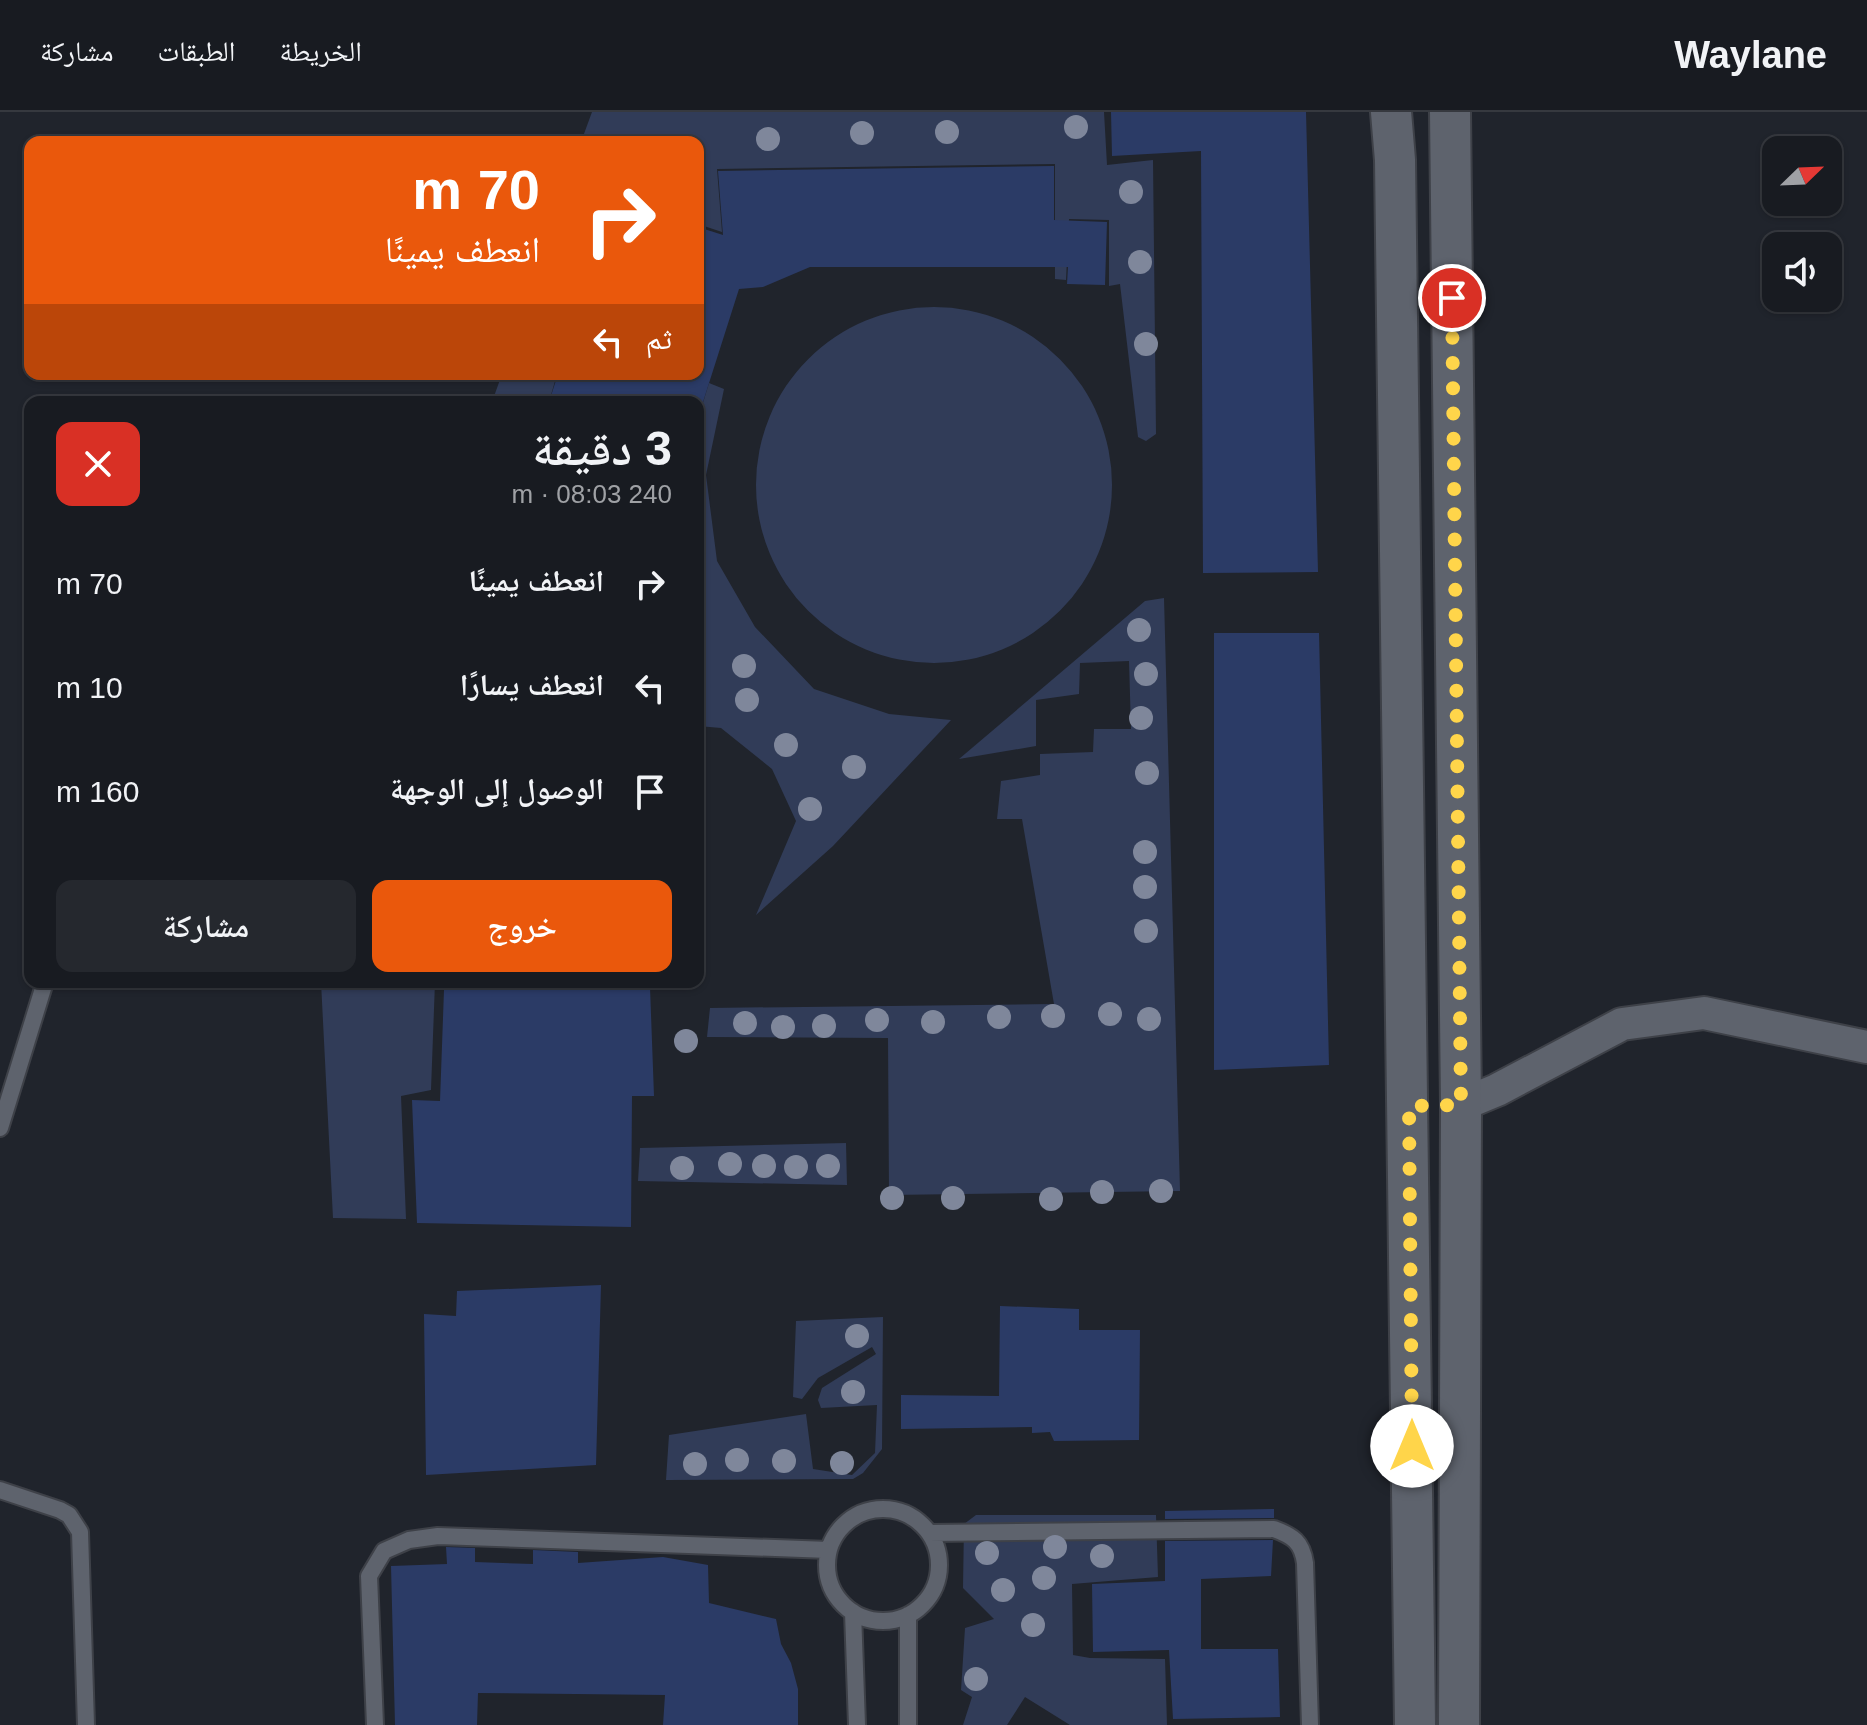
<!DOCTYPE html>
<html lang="ar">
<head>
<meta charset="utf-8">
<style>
	body { margin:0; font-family:Arial,"Noto Naskh Arabic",sans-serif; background:#25282e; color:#f1f3f6; direction:rtl; height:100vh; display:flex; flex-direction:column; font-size:30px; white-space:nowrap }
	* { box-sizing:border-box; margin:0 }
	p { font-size:26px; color:#9fa1a5 }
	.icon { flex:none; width:44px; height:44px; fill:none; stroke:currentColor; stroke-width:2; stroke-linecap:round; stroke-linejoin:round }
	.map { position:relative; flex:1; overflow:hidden; direction:ltr }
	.panel { position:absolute; left:24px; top:284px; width:680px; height:592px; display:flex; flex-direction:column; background:#181b21; border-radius:16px; box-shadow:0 2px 6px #0004,0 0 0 2px #36393f; direction:rtl }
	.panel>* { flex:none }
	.hud { position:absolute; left:24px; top:24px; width:680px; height:244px; border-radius:16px; box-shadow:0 2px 6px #0004,0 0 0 2px #36393f; direction:rtl; background:#ea580c; color:#fff; overflow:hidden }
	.needle { width:52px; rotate:67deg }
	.buttons { position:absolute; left:1762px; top:24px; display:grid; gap:16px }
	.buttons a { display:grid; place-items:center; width:80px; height:80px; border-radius:16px; background:#181b21; box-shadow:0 2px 6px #0004,0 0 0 2px #36393f; font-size:40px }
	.pin { position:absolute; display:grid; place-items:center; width:68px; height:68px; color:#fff; margin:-34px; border:4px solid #fff; border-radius:50%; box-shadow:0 2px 8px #0007 }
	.me { position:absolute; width:88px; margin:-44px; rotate:0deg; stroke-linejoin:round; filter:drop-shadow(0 0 6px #0008) }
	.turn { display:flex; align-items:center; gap:28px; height:168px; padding:0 32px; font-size:36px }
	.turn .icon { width:104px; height:104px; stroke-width:2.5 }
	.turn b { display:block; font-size:56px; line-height:68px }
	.then { display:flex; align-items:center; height:76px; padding:0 32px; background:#0003; gap:16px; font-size:30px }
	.round { display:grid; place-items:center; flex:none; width:84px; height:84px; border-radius:16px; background:#25282e }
	.headline { display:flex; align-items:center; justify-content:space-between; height:136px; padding:0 32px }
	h1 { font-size:48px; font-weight:600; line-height:60px }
	.cta { display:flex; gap:16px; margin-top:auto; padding:16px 32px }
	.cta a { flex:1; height:92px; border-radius:16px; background:#ea580c; color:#fff; font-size:32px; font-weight:600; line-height:92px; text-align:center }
	.cta a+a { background:#25282e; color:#f1f3f6 }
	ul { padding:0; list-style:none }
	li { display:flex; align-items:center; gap:24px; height:104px; padding:0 32px }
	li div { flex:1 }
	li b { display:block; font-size:30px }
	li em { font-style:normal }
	header { display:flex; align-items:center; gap:48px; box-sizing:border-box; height:112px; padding:0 40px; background:#181b21; border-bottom:2px solid #36393f }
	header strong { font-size:38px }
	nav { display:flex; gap:44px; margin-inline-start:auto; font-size:28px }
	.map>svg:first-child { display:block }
	.green { fill:#313c58 }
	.building { fill:#2b3b66 }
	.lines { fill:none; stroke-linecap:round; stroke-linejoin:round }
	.service-casing { stroke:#3e4148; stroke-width:20 }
	.minor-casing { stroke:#3e4148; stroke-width:36 }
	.tertiary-casing { stroke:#3e4148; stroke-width:44 }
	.service { stroke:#5e636d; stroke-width:16 }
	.minor { stroke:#5e636d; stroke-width:32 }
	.tertiary { stroke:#5e636d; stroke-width:40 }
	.tree { fill:#7f879b }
	.route { stroke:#ffd54a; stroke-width:14; stroke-dasharray:0 25.2 }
</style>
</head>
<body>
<header>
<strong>Waylane</strong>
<nav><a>الخريطة</a><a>الطبقات</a><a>مشاركة</a></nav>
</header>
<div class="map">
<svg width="1867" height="1613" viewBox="0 0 1867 1613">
	<rect width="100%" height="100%" fill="#20242c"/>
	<path class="green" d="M592,0H1104L1107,53L1153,48L1156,322L1146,329L1138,325L1120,172L1109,174V108L1069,107L1066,168L1055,167V52L717,57L722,120L698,112V30H581Z
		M756 373a178 178 0 1 1 356 0a178 178 0 1 1-356 0Z
		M502,262H557L549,290H492Z
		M709,271L724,277L706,363L717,449L755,515L814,577L889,602L951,608L833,734L756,803L796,709L772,657L721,616L698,614V307Z
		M1164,486L1180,1079L889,1083L888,926L707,925L710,896L1054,892L1022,707H997L1001,669L1040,663V642L1093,640L1094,617H1131L1129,549L1080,551L1079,582L1036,588V634L959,647L1145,489Z
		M321,870H435L431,978L401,984L406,1107L333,1106Z
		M846,1031L847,1073L638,1069L640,1036Z
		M883,1205L882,1337L863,1361L853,1367L666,1368L669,1323L806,1302L813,1357L852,1363L875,1341L877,1293L821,1296L818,1288L822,1276L876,1242L872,1235L818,1266L802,1287L793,1285L796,1209Z
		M976,1403H1156L1158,1465L1072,1472L1073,1543L1090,1546L1165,1547L1167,1613H1070L1025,1585L1007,1613H963L972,1585L961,1578L965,1516L994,1507L963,1476L964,1412Z"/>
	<path class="building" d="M1111,0H1306L1318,460L1203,461L1201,39L1112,44Z
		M1054,54V108L1107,110L1105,173L1067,172L1068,155H810L763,175L739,177L703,290H549L558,262H698V115L723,123L718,59Z
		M1214,521H1319L1329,953L1214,958Z
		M650,875L654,984H632L631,1115L417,1111L412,988L440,989L444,878Z
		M601,1173L596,1353L426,1363L424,1202L456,1204L457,1179Z
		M1000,1194L1079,1197V1218H1140L1139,1328L1054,1329L1050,1320L1032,1321V1315L901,1317V1283L999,1284Z
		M1274,1397V1406L1165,1407V1399Z
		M1273,1428L1271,1464L1201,1467V1537H1278L1280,1605L1173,1607L1169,1538L1093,1540L1092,1472L1165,1469V1429Z
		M446,1435L475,1436V1450L533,1452V1438L578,1440V1451L663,1445L708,1453L709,1491L776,1507L781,1532L791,1551L798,1577V1613H663L665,1583L478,1581L477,1613H395L391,1454L447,1452Z"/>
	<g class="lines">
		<g class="service-casing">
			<path id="service" d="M0,1016L45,870
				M0,1378L60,1398L69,1403L80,1420L86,1613
				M827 1453a56 56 0 1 1 112 0a56 56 0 1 1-112 0Z
				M929,1421L1274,1417C1293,1424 1302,1430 1305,1451L1310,1613
				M853,1500L857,1613
				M375,1613L369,1464L384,1439L409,1428L438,1424L829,1438
				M908,1613V1503"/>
		</g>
		<g class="minor-casing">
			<path id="minor" d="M1461,993L1497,978L1622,912L1704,901L1867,935"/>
		</g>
		<g class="tertiary-casing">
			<path id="tertiary" d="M1391,0L1395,48L1415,1613
				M1450,0L1461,993L1459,1613"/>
		</g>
		<use href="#service" class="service"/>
		<use href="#minor" class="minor"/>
		<use href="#tertiary" class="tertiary"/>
	</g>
	<g class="tree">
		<circle cx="1076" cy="15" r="12"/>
		<circle cx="947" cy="20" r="12"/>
		<circle cx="862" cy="21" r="12"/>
		<circle cx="768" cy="27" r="12"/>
		<circle cx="1131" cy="80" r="12"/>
		<circle cx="1140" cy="150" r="12"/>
		<circle cx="1146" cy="232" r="12"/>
		<circle cx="1139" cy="518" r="12"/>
		<circle cx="744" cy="554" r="12"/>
		<circle cx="1146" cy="562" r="12"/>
		<circle cx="747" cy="588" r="12"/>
		<circle cx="1141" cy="606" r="12"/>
		<circle cx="786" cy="633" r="12"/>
		<circle cx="854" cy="655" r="12"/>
		<circle cx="1147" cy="661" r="12"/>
		<circle cx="810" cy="697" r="12"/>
		<circle cx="1145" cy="740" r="12"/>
		<circle cx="1145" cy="775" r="12"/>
		<circle cx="1146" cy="819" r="12"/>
		<circle cx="1110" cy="902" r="12"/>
		<circle cx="1053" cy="904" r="12"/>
		<circle cx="999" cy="905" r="12"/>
		<circle cx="1149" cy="907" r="12"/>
		<circle cx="877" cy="908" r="12"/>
		<circle cx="933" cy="910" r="12"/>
		<circle cx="745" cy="911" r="12"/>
		<circle cx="824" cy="914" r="12"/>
		<circle cx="783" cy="915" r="12"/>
		<circle cx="686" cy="929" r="12"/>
		<circle cx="730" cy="1052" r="12"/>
		<circle cx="764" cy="1054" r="12"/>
		<circle cx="828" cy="1054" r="12"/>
		<circle cx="796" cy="1055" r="12"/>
		<circle cx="682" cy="1056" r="12"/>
		<circle cx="1161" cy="1079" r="12"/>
		<circle cx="1102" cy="1080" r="12"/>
		<circle cx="892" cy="1086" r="12"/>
		<circle cx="953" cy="1086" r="12"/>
		<circle cx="1051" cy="1087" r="12"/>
		<circle cx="857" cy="1224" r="12"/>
		<circle cx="853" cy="1280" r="12"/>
		<circle cx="737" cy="1348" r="12"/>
		<circle cx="784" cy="1349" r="12"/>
		<circle cx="842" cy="1351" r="12"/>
		<circle cx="695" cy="1352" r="12"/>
		<circle cx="1055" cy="1435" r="12"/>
		<circle cx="987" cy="1441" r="12"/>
		<circle cx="1102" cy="1444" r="12"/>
		<circle cx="1044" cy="1466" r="12"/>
		<circle cx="1003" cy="1478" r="12"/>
		<circle cx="1033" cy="1513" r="12"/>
		<circle cx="976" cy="1567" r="12"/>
	</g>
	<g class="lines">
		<path class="route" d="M1412,1334L1409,994L1461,993L1452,186"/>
	</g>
</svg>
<div class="buttons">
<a><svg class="needle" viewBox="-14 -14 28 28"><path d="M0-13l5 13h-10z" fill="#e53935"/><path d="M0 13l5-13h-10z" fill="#9fa1a5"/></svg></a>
<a><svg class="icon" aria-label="sound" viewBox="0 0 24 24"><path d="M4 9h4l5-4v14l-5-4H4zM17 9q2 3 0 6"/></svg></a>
</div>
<div class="pin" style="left:1452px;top:186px;background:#d93025"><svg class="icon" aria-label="arrive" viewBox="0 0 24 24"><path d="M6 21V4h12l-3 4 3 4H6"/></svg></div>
<svg class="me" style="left:1412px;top:1334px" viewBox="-20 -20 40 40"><circle r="19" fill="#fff"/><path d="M0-13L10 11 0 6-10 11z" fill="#ffd54a"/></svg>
<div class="hud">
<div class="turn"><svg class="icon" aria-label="right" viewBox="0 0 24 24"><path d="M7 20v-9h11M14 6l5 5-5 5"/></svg><div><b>70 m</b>انعطف يمينًا</div></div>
<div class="then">ثم<svg class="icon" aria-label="left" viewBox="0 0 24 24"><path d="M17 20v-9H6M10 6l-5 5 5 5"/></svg></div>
</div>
<section class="panel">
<div class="headline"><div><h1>3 دقيقة</h1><p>240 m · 08:03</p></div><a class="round" style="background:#d93025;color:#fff"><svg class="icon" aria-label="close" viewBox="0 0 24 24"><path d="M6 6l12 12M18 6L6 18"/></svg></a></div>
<ul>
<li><svg class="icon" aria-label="right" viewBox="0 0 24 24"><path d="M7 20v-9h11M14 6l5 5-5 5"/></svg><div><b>انعطف يمينًا</b></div><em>70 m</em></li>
<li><svg class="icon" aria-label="left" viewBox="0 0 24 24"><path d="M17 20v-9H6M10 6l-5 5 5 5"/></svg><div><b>انعطف يسارًا</b></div><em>10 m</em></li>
<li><svg class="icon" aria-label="arrive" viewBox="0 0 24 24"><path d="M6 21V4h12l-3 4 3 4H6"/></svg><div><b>الوصول إلى الوجهة</b></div><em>160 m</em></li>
</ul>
<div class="cta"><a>خروج</a><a>مشاركة</a></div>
</section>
</div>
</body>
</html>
